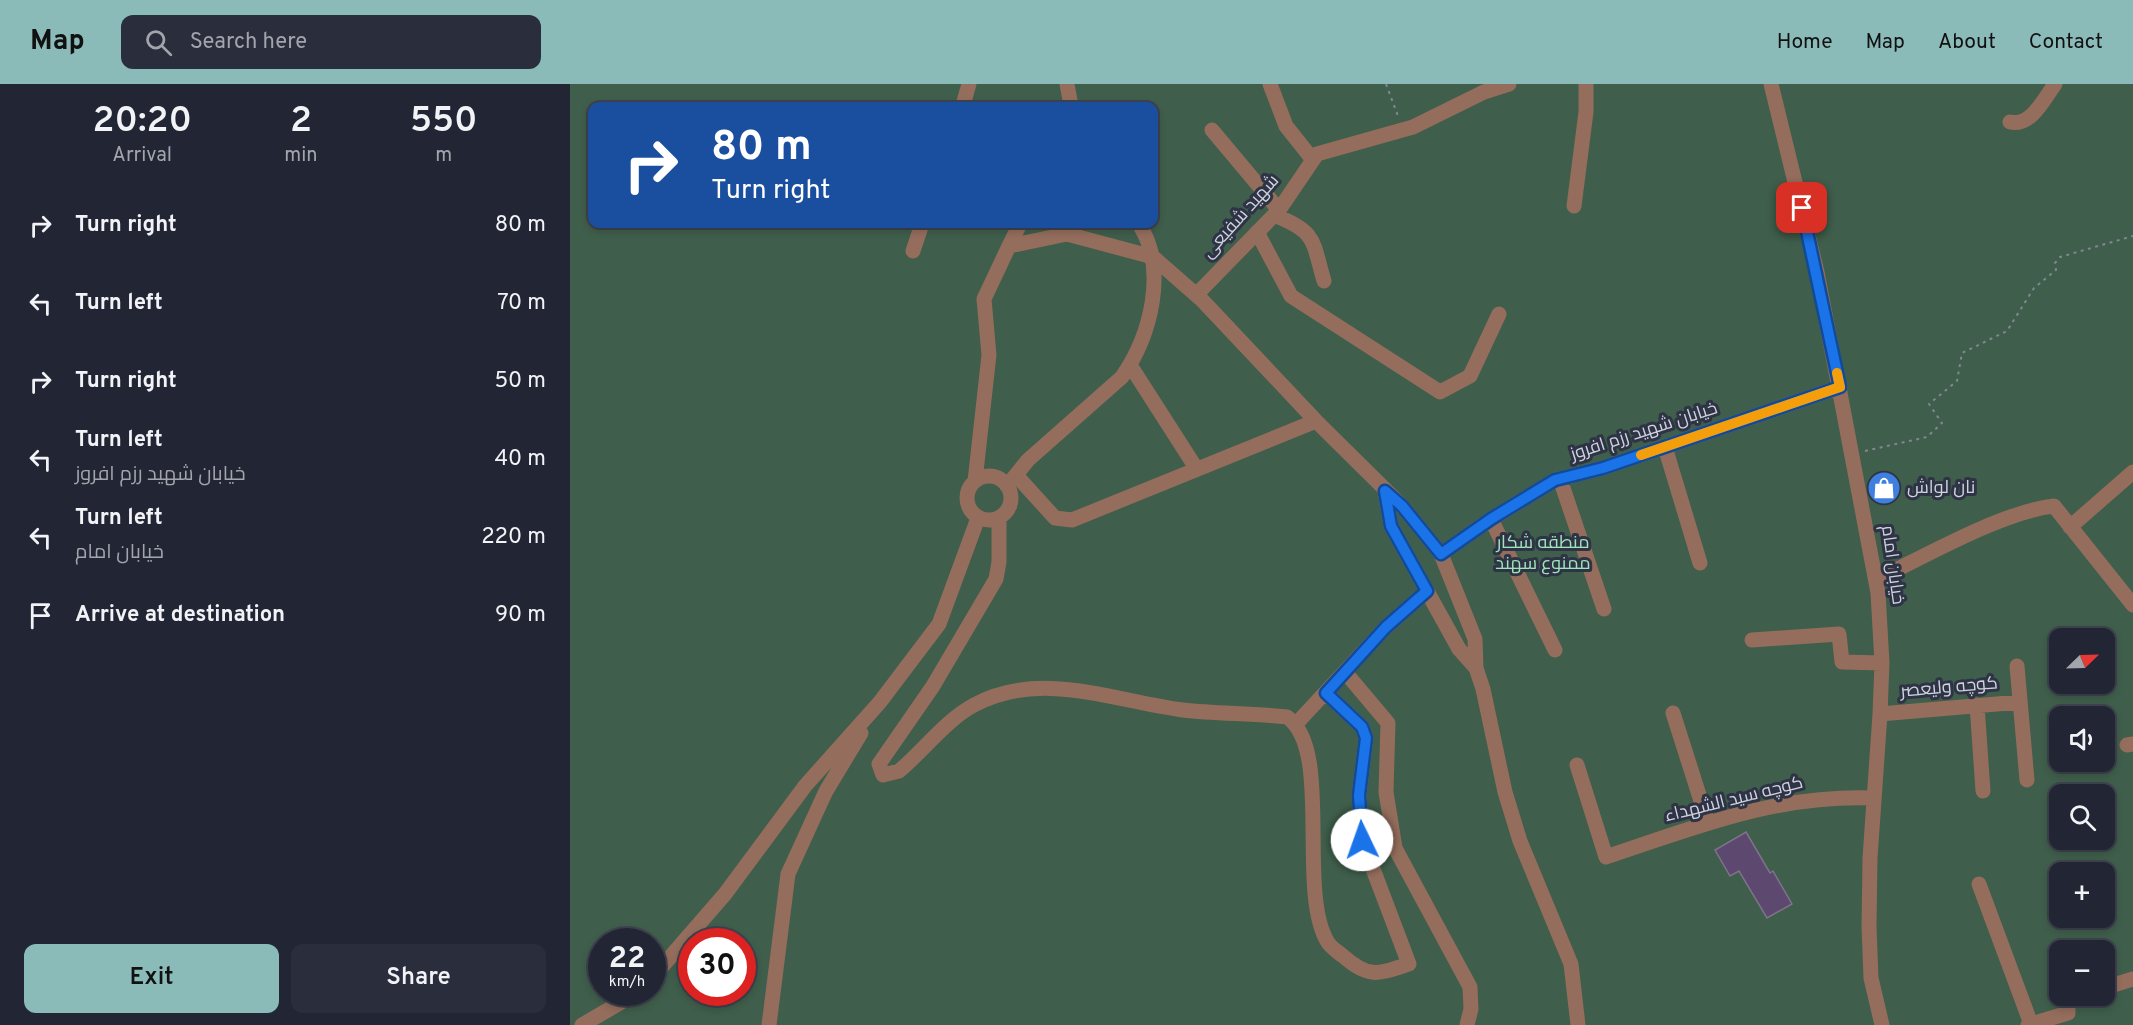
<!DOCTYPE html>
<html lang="en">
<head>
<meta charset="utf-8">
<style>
	body { margin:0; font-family:Overpass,Cairo,sans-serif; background:#2a2e3c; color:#f1f3f6; height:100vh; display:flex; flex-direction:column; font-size:22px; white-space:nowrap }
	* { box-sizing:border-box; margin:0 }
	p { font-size:20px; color:#a2a5ac }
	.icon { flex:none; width:33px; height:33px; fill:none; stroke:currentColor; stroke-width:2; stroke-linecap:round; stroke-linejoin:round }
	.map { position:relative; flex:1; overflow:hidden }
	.panel { display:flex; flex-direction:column; background:#222634; width:570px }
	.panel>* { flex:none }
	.top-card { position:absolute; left:18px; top:18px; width:570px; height:126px; border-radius:12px; box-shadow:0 3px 9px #0003,0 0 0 2px #3f434f; background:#1a4fa0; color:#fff; overflow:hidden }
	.needle { width:39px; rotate:67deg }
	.tools { position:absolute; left:1479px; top:544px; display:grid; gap:12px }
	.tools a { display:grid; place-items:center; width:66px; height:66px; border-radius:12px; background:#222634; box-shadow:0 3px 9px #0003,0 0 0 2px #3f434f; font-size:30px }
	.speed { position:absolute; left:18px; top:844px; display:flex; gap:12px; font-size:30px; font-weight:700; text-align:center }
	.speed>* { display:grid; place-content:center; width:78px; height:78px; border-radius:50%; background:#222634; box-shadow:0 3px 9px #0003,0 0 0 2px #3f434f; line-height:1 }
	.speed small { font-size:15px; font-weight:400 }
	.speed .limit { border:9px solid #d22; background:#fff; color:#111 }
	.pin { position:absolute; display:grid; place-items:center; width:51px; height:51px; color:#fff; margin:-26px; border-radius:12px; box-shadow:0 3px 9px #0006 }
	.me { position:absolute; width:66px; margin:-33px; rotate:357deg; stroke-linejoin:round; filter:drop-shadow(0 0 4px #0008) }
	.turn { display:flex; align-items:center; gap:21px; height:126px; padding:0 24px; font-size:27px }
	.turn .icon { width:78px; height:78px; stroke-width:2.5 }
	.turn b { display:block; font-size:42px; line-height:51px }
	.eta { display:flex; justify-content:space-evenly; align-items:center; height:102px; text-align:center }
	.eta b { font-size:36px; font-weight:600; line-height:42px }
	.action { display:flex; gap:12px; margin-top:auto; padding:12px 24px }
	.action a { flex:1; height:69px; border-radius:12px; background:#8bbbb9; color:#111; font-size:24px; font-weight:600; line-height:69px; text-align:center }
	.action a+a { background:#2a2e3c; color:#f1f3f6 }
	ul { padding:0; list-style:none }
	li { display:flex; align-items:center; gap:18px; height:78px; padding:0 24px }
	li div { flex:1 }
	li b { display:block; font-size:22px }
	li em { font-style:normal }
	header { display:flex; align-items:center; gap:36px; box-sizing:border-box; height:84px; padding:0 30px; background:#8bbbb9; color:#111 }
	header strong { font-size:28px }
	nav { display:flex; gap:33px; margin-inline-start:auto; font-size:21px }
	.search { width:420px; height:54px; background:#2a2e3c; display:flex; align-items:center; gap:15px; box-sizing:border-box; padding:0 21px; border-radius:12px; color:#a2a5ac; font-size:22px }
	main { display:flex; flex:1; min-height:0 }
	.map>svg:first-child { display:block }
	.green { fill:#3f5e4b; fill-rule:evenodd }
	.building { fill:#5d496f; stroke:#7e7388; stroke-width:1.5 }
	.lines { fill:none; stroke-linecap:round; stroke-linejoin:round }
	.path { stroke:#828694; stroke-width:2; stroke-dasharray:3 4.5; stroke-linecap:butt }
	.minor { stroke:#946d5c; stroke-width:15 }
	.route-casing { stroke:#114b97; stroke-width:15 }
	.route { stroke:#1a73e8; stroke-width:10 }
	.slow { stroke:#f59e0b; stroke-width:10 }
	.labels { text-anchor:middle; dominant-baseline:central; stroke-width:6; stroke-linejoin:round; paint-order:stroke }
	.street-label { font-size:18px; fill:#cfd3de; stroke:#2e3345 }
	.poi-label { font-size:18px; fill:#cfd3de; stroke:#2e3345; text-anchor:start }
	.park-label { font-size:18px; fill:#9ee6ba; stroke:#2e3345 }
</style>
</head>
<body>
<header>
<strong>Map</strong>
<div class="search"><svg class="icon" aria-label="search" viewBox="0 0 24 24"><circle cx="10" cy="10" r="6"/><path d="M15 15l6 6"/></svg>Search here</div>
<nav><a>Home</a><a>Map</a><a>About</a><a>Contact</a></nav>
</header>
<main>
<section class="panel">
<div class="eta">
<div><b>20:20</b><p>Arrival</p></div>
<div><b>2</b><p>min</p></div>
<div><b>550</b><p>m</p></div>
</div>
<ul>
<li><svg class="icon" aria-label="right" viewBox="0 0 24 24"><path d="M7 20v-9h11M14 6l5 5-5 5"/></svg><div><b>Turn right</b></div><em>80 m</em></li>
<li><svg class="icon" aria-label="left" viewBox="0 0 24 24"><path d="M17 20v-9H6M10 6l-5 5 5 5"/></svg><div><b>Turn left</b></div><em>70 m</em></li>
<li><svg class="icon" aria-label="right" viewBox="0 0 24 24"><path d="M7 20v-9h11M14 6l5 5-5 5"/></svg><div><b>Turn right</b></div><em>50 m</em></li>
<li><svg class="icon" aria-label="left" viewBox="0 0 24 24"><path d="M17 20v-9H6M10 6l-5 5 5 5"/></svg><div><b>Turn left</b><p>خیابان شهید رزم افروز</p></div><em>40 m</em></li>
<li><svg class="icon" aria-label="left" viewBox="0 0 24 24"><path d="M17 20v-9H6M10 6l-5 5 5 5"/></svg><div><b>Turn left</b><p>خیابان امام</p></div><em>220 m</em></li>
<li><svg class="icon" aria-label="arrive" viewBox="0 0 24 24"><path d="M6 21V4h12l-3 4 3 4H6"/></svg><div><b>Arrive at destination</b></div><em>90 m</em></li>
</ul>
<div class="action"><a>Exit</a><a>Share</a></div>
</section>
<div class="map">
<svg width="1563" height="941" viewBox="0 0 1563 941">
	<rect width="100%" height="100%" fill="#2e3345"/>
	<path class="green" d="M0,0H1563V941H0ZM22,22H584V140H22ZM1490,555H1534V600H1490ZM1490,633H1534V678H1490ZM1490,711H1534V756H1490ZM1490,789H1534V834H1490ZM32,858H82V909H32ZM122,858H172V909H122ZM1490,867H1534V912H1490Z"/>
	<path class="building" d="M1176,748L1200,789L1203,787L1222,820L1197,834L1169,787L1160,792L1145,766Z"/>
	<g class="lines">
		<path class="path" d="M816,0L828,32
			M1295,367L1357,353L1372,339L1359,320L1387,297L1392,269L1437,247L1464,204L1486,186L1485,179L1490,173L1563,152"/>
		<path class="minor" d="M497,0L501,22
			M700,0L716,42L743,76
			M1201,0L1247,188L1308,509L1312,579L1310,630L1300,774L1299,843L1301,894L1312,941
			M393,21L399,0
			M1440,38C1461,43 1474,15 1485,0
			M642,46L709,126
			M1004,122L1016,28V0
			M704,131C747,148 742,156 754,197
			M687,148L721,212L870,308L900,292L929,230
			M439,162L450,140
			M343,167L352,140
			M626,211L709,126L747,70L843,43L914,8L939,0
			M560,281L626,384
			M1095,363L1130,479
			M446,391L485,434L502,436L746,337
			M397 414a22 22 0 1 1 44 0a22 22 0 1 1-44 0Z
			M990,395L1034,525
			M405,397L419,271L414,215L439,162L497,150L583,173L632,216L746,337L832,422L871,470L905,555L906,584L913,605L935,708L950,757L1001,880L1008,941
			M437,402L458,376L552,293C581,251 598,185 569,140
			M815,407L821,442L889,565L906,584
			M429,434V478L426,495L363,602L309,680L313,691L329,687C353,667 376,636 404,621C471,585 543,617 613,626C647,630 682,629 717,633C763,664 727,805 757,857C760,863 768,868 773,872C799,895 809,890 839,880L792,756L789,711L796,654L792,643L756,609
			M921,435L985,566
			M1500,443L1563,388
			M871,470L918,437L985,396L1033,384L1270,303
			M1306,496C1353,473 1434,427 1484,422L1563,521
			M1182,556L1269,550L1272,578L1312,579
			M1447,582L1457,696
			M775,588L818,639L816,708L825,764L900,903L901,925L897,941
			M1407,621L1413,707
			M1103,629L1138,739
			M1310,630L1450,618
			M727,639L816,543L857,507
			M1557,661L1563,660
			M1007,681L1036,773C1126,743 1207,710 1304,714
			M1409,800L1461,940
			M82,894L155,810L235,702L310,618L369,540L408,434
			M1534,904L1563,895
			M12,941L67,909
			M199,941L218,790L256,707L291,649
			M1458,941L1498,929V916L1511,912"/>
	</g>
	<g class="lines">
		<g class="route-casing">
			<path id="route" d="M792,756L789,711L796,654L792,643L756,609L816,543L857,507L821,442L815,407L832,422L871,470L921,435L985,396L1033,384L1270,303L1232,124"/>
		</g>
		<use href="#route" class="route"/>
		<path class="slow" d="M1071,371L1270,303L1267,289"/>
	</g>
	<defs>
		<g id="shop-disc" transform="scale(1.725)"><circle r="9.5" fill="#3f7fe0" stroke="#2e3345"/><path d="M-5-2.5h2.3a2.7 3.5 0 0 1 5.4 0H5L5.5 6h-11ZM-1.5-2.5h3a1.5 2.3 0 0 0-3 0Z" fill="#fff"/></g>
	</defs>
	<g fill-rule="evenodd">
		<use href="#shop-disc" x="1314" y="404"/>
	</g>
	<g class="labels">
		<g class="street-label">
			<text transform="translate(671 133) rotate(-48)">شهید شفیعی</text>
			<text transform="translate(1074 348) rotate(-18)">خیابان شهید رزم افروز</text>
			<text transform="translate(1322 481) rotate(82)">خیابان امام</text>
			<text transform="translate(1379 604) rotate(-5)">کوچه ولیعصر</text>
			<text transform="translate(1164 716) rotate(-14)">کوچه سید الشهداء</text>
		</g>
		<g class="poi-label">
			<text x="1337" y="404">نان لواش</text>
		</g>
		<g class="park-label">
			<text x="973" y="459">منطقه شکار<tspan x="973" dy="21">ممنوع سهند</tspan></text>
		</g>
	</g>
</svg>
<div class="tools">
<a><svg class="needle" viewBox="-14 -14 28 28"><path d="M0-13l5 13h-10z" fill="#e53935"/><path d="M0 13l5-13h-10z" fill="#a2a5ac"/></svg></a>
<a><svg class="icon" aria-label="sound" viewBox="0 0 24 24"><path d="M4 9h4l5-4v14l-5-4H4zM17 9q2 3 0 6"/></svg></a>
<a><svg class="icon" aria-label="search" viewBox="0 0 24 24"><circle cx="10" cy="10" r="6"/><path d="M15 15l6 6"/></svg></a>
<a>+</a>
<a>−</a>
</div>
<div class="speed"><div>22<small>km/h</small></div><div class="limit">30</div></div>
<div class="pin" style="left:1232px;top:124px;background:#d93025"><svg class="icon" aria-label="arrive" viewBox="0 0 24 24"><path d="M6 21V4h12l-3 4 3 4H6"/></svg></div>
<svg class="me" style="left:792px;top:756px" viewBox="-20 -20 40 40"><circle r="19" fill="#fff"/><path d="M0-13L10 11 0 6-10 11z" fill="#1a73e8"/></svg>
<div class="top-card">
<div class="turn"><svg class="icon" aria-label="right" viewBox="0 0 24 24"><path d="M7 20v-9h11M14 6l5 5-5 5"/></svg><div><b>80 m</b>Turn right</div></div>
</div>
</div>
</main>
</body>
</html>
